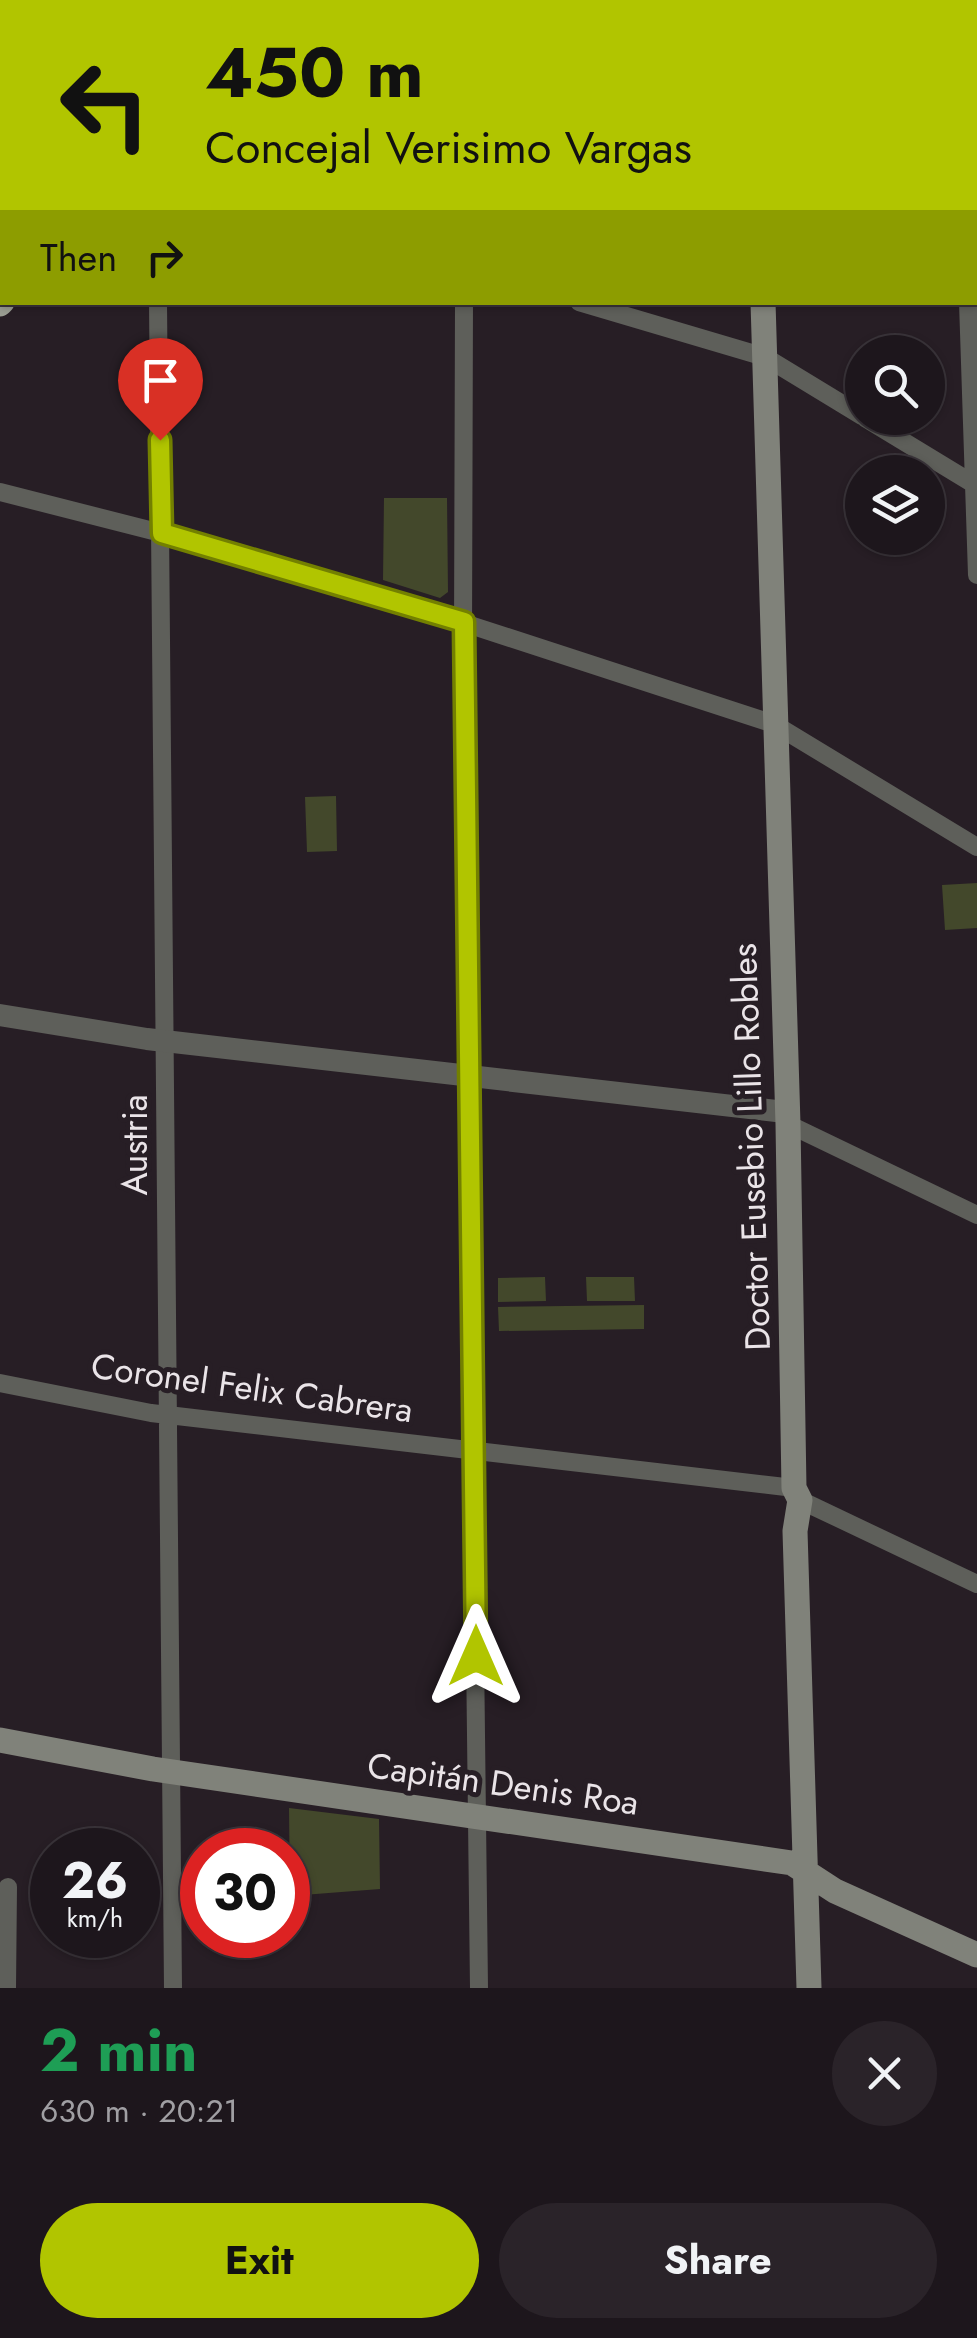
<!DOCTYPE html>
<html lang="en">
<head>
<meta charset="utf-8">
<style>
	body { margin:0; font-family:Jost,sans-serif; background:#2a2329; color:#f1f3f6; height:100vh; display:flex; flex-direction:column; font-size:38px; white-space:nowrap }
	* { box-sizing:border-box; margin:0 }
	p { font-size:32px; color:#a09fa3 }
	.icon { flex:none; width:55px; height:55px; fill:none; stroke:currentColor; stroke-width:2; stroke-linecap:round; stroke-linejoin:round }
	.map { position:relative; height:1988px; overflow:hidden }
	.side { display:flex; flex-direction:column; background:#1d161c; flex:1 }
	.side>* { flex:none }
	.hud { position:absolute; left:0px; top:0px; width:978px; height:305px; box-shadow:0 2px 8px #0004,0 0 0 2px #3b353b; background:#b1c500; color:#111; overflow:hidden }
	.buttons { position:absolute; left:845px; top:335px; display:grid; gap:20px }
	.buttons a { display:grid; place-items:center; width:100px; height:100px; border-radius:50%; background:#1d161c; box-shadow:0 2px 8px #0004,0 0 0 2px #3b353b; font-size:50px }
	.speed { position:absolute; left:30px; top:1828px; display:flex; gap:20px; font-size:50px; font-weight:700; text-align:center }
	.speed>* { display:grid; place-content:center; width:130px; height:130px; border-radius:50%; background:#1d161c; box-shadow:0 2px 8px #0004,0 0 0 2px #3b353b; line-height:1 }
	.speed small { font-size:25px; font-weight:400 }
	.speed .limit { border:15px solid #d22; background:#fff; color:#111 }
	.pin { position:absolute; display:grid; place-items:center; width:85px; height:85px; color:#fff; margin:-102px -42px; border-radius:50% 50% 50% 0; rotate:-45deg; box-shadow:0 0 10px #0007 }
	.pin .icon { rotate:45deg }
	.me { position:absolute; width:110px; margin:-55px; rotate:0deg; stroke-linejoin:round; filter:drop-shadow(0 0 8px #0008) }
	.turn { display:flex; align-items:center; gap:35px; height:210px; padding:0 40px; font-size:45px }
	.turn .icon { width:130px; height:130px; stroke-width:2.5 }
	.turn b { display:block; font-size:70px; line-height:85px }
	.then { display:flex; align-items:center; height:95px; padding:0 40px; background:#0003; gap:20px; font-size:38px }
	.round { display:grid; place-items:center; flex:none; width:105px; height:105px; border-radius:52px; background:#2a2329 }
	.summary { display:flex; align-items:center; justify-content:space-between; height:170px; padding:0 40px }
	h1 { font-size:60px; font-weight:700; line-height:75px; color:#1e9e55 }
	.action { display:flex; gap:20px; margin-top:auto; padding:20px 40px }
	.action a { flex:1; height:115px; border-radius:60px; background:#b1c500; color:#111; font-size:40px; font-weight:700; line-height:115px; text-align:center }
	.action a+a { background:#2a2329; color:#f1f3f6 }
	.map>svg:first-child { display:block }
	.green { fill:#43482b }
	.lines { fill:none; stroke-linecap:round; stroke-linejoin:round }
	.minor { stroke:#5e5f5a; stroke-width:18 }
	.tertiary { stroke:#5e5f5a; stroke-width:22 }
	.secondary { stroke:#80827a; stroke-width:25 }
	.primary { stroke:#9a9d92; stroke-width:25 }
	.route-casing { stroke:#738000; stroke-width:25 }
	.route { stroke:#b1c500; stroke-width:18 }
	.labels { text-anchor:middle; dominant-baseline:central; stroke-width:10; stroke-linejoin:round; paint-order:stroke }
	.street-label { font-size:35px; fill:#eae4e8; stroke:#271e25 }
</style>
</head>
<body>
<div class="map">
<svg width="977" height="1988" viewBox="0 0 977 1988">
	<rect width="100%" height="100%" fill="#271e25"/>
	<path class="green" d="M384,498H447L448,592L440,598L383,580Z
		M336,796L337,851L307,852L305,797Z
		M977,883V928L945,930L942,885Z
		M545,1277L546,1301L498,1302V1278Z
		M586,1277H634L635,1301H587Z
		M644,1305V1329L499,1331L498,1307Z
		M289,1808L379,1819L380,1889L290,1896Z"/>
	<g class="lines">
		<path class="minor" d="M221,0L223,2
			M462,0V2
			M960,0V2
			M0,209L2,212
			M158,302L173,1988
			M464,302L463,638L479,1988
			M579,302L765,357L862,416
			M968,302L977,575
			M865,418L977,486
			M0,492L161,533L464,623L774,724L977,847
			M788,1124L977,1215
			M0,1383L151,1413L794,1488
			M800,1500L977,1584
			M7,1988L8,1887"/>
		<path class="tertiary" d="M792,0L796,2
			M975,110L977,111
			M0,1015L147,1039L785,1112"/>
		<path class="secondary" d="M753,0V2
			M763,302L788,1124L794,1488L800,1500L795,1531L809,1988
			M0,1740L153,1769L792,1863L835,1891L977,1955"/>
		<path class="primary" d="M256,2L258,0
			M299,2L301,0
			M0,261L2,259
			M0,304L2,302"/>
	</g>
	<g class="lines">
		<g class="route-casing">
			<path id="route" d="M160,440L162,533L464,622L476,1656"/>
		</g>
		<use href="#route" class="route"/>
	</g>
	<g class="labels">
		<g class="street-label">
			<text transform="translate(135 1145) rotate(-90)">Austria</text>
			<text transform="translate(751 1147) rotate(-92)">Doctor Eusebio Lillo Robles</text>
			<text transform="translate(252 1388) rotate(8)">Coronel Felix Cabrera</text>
			<text transform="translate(503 1784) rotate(8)">Capitán Denis Roa</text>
		</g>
	</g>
</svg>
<div class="buttons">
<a><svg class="icon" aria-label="search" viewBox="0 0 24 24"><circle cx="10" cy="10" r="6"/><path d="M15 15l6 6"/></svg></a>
<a><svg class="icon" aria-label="layers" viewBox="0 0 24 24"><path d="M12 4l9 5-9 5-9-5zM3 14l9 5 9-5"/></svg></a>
</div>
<div class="speed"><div>26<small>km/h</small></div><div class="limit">30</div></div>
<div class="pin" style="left:160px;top:440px;background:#d93025"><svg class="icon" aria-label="arrive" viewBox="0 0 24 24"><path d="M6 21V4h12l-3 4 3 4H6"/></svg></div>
<svg class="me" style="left:476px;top:1656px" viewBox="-20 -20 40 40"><path d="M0-17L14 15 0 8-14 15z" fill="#b1c500" stroke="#fff" stroke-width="4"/></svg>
<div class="hud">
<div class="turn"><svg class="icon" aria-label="left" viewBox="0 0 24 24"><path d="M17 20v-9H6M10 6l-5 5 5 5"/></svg><div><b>450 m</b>Concejal Verisimo Vargas</div></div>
<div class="then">Then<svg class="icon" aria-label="right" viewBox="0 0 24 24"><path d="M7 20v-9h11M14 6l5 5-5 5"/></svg></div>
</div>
</div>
<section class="side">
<div class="summary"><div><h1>2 min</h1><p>630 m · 20:21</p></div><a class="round"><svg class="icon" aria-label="close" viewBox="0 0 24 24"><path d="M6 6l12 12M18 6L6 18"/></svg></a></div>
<div class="action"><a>Exit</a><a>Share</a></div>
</section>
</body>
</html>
